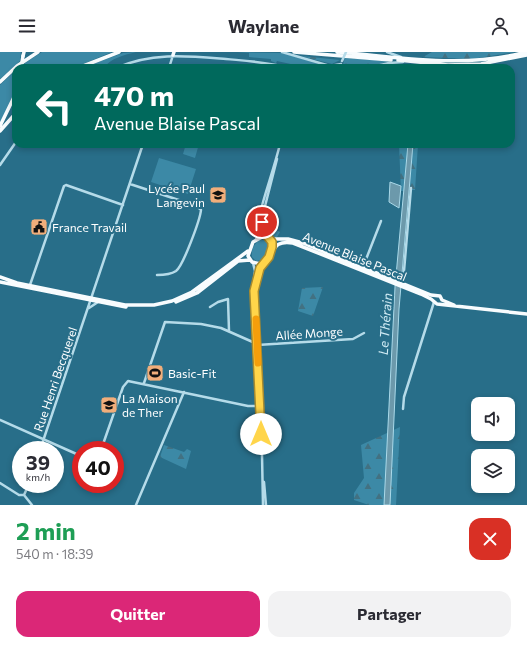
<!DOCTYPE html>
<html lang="fr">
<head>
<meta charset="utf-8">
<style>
	body { margin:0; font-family:Commissioner,sans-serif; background:#f2f2f3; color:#2b2b33; height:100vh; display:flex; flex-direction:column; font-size:15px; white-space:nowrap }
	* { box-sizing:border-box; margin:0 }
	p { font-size:13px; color:#7c7c81 }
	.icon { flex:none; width:22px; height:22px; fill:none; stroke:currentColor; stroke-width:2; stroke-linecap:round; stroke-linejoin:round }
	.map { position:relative; height:453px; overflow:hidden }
	.drawer { display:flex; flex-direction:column; background:#fff; flex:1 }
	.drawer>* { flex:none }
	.guide { position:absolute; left:12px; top:12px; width:503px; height:84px; border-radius:12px; box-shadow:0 2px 6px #0003; background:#00695c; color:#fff; overflow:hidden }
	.buttons { position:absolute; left:471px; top:345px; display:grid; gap:8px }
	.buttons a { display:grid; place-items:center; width:44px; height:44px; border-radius:8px; background:#fff; box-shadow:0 2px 6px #0003; font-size:20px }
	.speed { position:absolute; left:12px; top:389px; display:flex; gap:8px; font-size:20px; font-weight:700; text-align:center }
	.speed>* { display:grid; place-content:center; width:52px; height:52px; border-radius:50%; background:#fff; box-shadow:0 2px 6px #0003; line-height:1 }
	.speed small { font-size:10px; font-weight:400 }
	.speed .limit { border:6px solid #d22; background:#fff; color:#111 }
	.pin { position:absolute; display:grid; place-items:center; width:34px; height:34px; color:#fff; margin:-17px; border:2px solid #fff; border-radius:50%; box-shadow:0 1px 4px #0007 }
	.me { position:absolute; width:44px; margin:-22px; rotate:0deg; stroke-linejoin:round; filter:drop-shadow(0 0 3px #0008) }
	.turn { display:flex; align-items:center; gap:14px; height:84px; padding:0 16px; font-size:18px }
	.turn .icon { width:52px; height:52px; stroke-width:2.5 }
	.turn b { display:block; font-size:28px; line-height:34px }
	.round { display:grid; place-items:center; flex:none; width:42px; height:42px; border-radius:12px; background:#f2f2f3 }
	.overview { display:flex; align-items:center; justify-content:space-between; height:68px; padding:0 16px }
	h1 { font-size:24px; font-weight:700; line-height:30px; color:#1e9e55 }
	.cta { display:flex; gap:8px; margin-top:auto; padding:8px 16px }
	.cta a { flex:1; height:46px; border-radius:12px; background:#db2777; color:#fff; font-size:16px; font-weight:700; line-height:46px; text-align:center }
	.cta a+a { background:#f2f2f3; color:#2b2b33 }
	header { display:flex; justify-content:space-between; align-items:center; height:52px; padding:0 16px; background:#fff; font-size:18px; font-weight:700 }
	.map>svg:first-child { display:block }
	.grass { fill:#3c89a6 }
	.forest { fill:url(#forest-firs) }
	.water { fill:#6c99ab; stroke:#aad9e9 }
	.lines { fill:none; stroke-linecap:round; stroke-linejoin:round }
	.minor { stroke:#b5dbe9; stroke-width:2.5 }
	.major { stroke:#f8fcfe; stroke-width:3.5 }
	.minor-bridge { stroke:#b5dbe9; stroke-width:2.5 }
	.major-bridge { stroke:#f8fcfe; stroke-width:3.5 }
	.route-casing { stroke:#a68a30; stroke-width:10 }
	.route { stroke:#ffd54a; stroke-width:7 }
	.slow { stroke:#f59e0b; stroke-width:7 }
	.labels { text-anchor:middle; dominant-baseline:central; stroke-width:4; stroke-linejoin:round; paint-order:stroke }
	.poi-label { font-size:12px; fill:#fff; stroke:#286e89; text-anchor:start }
	.street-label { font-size:12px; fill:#fff; stroke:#286e89 }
	.water-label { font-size:13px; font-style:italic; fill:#d0ebf4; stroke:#286e89 }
</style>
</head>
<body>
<header><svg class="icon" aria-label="menu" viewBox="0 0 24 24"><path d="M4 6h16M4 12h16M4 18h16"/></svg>Waylane<svg class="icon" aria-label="person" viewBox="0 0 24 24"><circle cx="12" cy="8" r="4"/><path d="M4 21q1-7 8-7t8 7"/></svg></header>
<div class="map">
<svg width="527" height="453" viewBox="0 0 527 453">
	<defs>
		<pattern id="forest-firs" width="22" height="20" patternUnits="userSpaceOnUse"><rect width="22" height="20" fill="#3c89a6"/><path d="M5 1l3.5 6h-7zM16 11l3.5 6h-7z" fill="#427182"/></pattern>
	</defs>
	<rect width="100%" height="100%" fill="#286e89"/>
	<path class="grass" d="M0,0H21L20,9L0,27Z
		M42,0H112L73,16H24L25,11Z
		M136,0C125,3 110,6 104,16H82L123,1Z
		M237,0L282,1L319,12L324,16H295V13L277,9L276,11L271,9V7L249,5V1Z
		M343,12L377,13L363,16H342Z
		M16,18L14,42L0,71V33Z
		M186,92H199L195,106L183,102Z
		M159,106L196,117L188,142L151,130Z
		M264,160C269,169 269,175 280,180L277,185L272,186C262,179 262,170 264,160Z
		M261,187L268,190L269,199L262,208L256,209L252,205C251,198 254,191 261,187Z"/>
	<path class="forest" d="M432,0H515L472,7L423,5Z
		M301,4L340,8L332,12Z
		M345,6L389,9L377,13L343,12Z
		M399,92H408L404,139H401Z
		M413,92H418L415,138H409Z
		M323,235L313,264L298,259L302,236Z
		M400,375L396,453H369L354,448V441L364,426L361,393Z
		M164,393L184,400L187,397L191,399L186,417L160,405Z"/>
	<path class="water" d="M408,92H413L399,257L390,453H384L395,235Z
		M390,130L401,134L399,156L389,150Z"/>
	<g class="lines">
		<path class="minor" d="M282,0L330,14L341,12
			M387,0L401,5
			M116,16C152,0 188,4 226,7C248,9 269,10 290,16
			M169,16L173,3
			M368,16L389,11L403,10
			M0,113L16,90
			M130,132L197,154L201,158C200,168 183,214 176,219C170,223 163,223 157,223
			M267,185L262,176V166L277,107
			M256,187C260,180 258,173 259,165C265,140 274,117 280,92
			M253,211L255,219L252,242L259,369
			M263,212L255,231L254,241L261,352L263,453
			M363,215L381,169
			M403,231L411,136
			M30,233L64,134L66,133L123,153
			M210,255L218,250L228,247L229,279
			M89,256L98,250
			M257,293L353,287L364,281
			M144,331L165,270L201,272L221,276L255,291
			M403,357L404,345L434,250
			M0,368L81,404
			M40,398L143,92
			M101,398L123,335L128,329L248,354H261
			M264,430L266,453
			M0,431L19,443H24L32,453
			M24,443L29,432
			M136,453L184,340"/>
		<path class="major" d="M294,0L391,8
			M337,0C400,5 464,17 526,0
			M173,3L174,0
			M23,4L24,0
			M398,8L448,13
			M447,13L481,12L527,3
			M78,16L119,0
			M0,30L17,14L38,0
			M0,74L16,41
			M0,79L16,61
			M270,187H288L303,191L431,243L440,244L442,248L454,253
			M271,201L272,190L268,186L262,185L253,190L248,204L252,210L261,212C276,204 270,187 293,191L421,242L431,247L437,252L527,262
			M0,225L17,231L125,253H154L172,249L192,240L248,199
			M0,230L126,255
			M176,250L197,241L238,209L250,208"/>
		<path class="minor-bridge" d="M342,9L346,0"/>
		<path class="major-bridge" d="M21,16L23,4"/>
	</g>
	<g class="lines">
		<g class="route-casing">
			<path id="route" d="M261,382L254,239L260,216L269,205L272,195V190L263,179L262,170"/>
		</g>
		<use href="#route" class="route"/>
		<path class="slow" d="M256,267L258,311"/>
	</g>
	<defs>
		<g id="school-square" transform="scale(0.9)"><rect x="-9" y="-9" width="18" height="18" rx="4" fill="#f1ae7b" stroke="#286e89"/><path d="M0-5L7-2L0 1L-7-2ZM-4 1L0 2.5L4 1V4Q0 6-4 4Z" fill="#111"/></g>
		<g id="civic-square" transform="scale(0.9)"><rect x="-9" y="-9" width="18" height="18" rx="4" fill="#f1ae7b" stroke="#286e89"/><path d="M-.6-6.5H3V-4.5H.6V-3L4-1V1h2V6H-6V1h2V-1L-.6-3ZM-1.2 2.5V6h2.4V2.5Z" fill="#111"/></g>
		<g id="stadium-square" transform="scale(0.9)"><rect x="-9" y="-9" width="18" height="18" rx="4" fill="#f1ae7b" stroke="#286e89"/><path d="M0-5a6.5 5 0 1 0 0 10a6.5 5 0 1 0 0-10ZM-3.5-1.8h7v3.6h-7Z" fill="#111"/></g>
	</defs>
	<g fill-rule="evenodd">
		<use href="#school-square" x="218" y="143"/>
		<use href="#civic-square" x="39" y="175"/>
		<use href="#stadium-square" x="155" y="321"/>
		<use href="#school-square" x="109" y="353"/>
	</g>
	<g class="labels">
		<g class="poi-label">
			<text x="205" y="136" text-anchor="end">Lycée Paul<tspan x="205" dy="14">Langevin</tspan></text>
			<text x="52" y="175">France Travail</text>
			<text x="168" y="321">Basic-Fit</text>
			<text x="122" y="346">La Maison<tspan x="122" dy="14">de Ther</tspan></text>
		</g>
		<g class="street-label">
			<text transform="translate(355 204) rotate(22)">Avenue Blaise Pascal</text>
			<text transform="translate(309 281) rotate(-4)">Allée Monge</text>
			<text transform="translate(55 327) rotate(-71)">Rue Henri Becquerel</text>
		</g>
		<g class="water-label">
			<text transform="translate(385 272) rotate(-86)">Le Thérain</text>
		</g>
	</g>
</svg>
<div class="buttons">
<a><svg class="icon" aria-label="sound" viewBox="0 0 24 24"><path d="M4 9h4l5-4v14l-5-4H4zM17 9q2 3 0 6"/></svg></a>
<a><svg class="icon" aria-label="layers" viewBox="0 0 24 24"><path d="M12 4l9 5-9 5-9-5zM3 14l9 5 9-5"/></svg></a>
</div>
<div class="speed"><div>39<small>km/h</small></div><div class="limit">40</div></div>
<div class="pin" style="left:262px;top:170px;background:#d93025"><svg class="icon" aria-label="arrive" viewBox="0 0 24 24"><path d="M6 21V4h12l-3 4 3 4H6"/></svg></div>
<svg class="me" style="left:261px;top:382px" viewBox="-20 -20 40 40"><circle r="19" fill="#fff"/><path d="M0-13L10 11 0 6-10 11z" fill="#ffd54a"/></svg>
<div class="guide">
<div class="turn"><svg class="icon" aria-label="left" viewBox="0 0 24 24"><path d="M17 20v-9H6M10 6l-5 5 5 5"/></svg><div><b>470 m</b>Avenue Blaise Pascal</div></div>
</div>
</div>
<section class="drawer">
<div class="overview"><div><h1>2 min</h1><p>540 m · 18:39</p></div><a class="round" style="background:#d93025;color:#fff"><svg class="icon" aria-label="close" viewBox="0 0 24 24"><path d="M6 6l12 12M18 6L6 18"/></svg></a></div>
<div class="cta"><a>Quitter</a><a>Partager</a></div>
</section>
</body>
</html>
